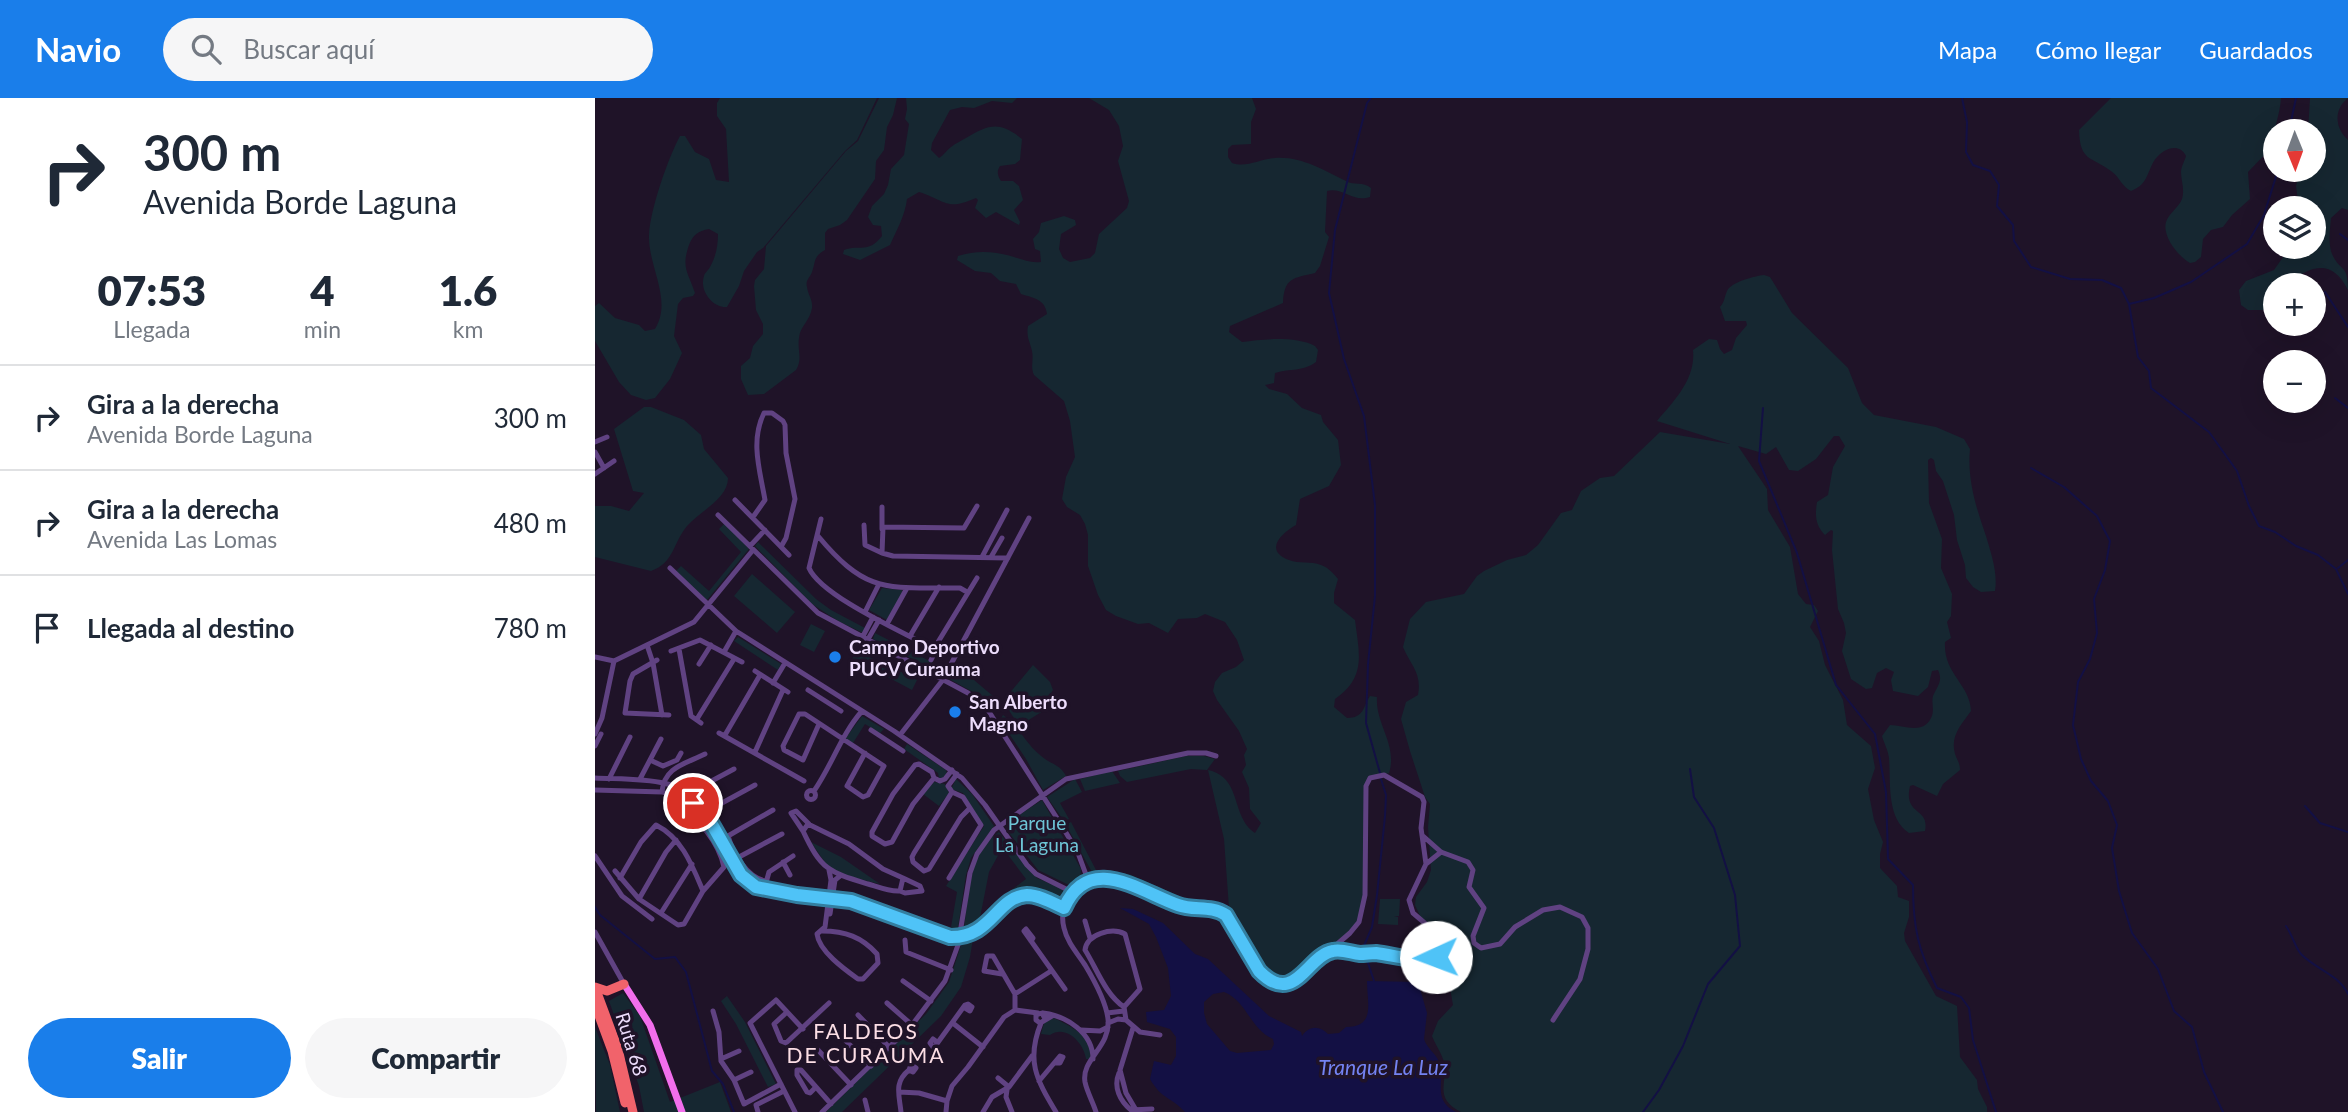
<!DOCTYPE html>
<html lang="es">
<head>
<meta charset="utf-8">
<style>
	body { margin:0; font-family:Lato,sans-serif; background:#f6f6f7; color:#1f2937; height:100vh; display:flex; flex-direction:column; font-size:26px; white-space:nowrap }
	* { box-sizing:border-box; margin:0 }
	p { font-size:23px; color:#747a83 }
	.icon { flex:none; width:38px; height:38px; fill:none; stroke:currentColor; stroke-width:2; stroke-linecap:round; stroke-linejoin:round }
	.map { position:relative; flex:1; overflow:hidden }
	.panel { display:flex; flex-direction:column; background:#fff; width:595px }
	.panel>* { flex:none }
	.top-card { background:#fff; color:#1f2937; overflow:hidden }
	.needle { width:46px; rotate:179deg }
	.fabs { position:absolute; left:1668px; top:21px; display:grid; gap:14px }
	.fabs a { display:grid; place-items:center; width:63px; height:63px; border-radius:50%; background:#fff; box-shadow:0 7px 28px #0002; font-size:35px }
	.pin { position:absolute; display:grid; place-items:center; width:60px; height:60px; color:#fff; margin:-30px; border:4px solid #fff; border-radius:50%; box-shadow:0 2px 7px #0007 }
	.me { position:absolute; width:77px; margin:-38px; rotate:268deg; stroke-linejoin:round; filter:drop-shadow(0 0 5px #0008) }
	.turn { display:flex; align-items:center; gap:24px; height:147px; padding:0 28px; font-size:32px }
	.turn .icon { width:91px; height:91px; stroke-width:2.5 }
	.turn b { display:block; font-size:49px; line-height:60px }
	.eta { display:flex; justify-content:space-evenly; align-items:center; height:119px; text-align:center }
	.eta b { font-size:42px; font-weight:800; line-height:49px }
	.primary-button { display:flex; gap:14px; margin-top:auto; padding:14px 28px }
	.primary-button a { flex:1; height:80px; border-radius:42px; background:#1a7eea; color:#fff; font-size:28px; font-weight:800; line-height:80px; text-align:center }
	.primary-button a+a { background:#f6f6f7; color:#1f2937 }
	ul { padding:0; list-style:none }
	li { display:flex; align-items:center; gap:21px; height:105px; padding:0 28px; border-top:2px solid #e0e1e3 }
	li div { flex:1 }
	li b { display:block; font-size:26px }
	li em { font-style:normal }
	header { display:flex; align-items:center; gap:42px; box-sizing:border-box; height:98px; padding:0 35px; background:#1a7eea; color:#fff }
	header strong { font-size:33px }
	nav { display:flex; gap:38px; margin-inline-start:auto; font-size:24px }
	.search { width:490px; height:63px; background:#f6f6f7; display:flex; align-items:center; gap:18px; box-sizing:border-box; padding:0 24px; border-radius:38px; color:#747a83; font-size:26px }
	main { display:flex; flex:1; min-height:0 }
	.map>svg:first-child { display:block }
	.green { fill:#162731 }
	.water { fill:#131044; fill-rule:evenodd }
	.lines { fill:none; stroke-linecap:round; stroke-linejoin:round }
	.stream { stroke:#131044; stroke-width:2 }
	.minor { stroke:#604282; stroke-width:5 }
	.major { stroke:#f26eec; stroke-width:7 }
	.highway { stroke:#f1636b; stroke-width:9 }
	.route-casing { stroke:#337fa1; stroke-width:18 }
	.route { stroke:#4fc3f7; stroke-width:12 }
	.poi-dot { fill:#1a7eea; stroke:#1f1328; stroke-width:2.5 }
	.labels { text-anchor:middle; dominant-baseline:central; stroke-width:7; stroke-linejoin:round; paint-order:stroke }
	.poi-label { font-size:19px; font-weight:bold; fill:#edddfc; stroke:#1f1328; text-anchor:start }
	.park-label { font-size:19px; fill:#6ec5d6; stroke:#1f1328 }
	.street-label { font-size:19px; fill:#edddfc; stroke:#1f1328 }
	.neighbourhood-label { font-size:21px; letter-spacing:2px; fill:#fcdee5; stroke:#1f1328 }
	.water-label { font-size:21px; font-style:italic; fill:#7483f2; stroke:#1f1328 }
</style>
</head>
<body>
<header>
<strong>Navio</strong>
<div class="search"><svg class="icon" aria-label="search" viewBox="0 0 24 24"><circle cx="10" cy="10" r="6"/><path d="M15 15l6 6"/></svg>Buscar aquí</div>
<nav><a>Mapa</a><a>Cómo llegar</a><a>Guardados</a></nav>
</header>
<main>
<section class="panel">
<div class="top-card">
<div class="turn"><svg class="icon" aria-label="right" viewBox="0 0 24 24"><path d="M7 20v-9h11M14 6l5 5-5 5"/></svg><div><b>300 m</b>Avenida Borde Laguna</div></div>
</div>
<div class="eta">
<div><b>07:53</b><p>Llegada</p></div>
<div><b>4</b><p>min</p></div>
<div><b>1.6</b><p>km</p></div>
</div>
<ul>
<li><svg class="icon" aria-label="right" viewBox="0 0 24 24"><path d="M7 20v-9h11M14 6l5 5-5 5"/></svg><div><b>Gira a la derecha</b><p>Avenida Borde Laguna</p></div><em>300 m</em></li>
<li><svg class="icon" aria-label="right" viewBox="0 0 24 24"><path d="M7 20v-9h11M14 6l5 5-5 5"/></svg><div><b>Gira a la derecha</b><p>Avenida Las Lomas</p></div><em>480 m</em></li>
<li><svg class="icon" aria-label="arrive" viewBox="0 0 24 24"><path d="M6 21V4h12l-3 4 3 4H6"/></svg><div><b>Llegada al destino</b></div><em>780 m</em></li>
</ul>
<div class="primary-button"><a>Salir</a><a>Compartir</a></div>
</section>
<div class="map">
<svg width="1753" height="1014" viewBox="0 0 1753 1014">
	<rect width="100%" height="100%" fill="#1f1328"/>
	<path class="green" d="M125,0H282L262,42L250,53L168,150L162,154L149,173L144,188L132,209C118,210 104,193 109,178C110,174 114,172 115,169C121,158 123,148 123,136L114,131C103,133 98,137 94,147C86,170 93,174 100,195L98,198L88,200L83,206L79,238L87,255L75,281L60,300L51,302L36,297L24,284L0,243V208L4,205L20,220L44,227L50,233L60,231C78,202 53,169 54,137C55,112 73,60 85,38H90L100,54L114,61L121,82L134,84L131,31L122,18V5Z
		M284,0H302L298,17L292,29L289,52L281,63L280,81L252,122L245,127L233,131L230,135V152C218,159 221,163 217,174C215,180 210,182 212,189C213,197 218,202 217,210C215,223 205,228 204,240C202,252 208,261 201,272L169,296L153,297L146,281V268L155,260L158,248L168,236V226L161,212L159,188L160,182L169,171L171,148L251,53L263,43Z
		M311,0H422L417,5L397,3L379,10L367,9L355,12L337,45L336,52L344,60C349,57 352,52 356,49C361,45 366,43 371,40C393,27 404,22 427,41L425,62L420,66L405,68C401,74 403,78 406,83H418L424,88L428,102L419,112L425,124L424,127L401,114L391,120L380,110L383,102L381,100C351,113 352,103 324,94L312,101C310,118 302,131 295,147L265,162L248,156L249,152C265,146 273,156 287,138L286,128L278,127L273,119L277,108L289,96L293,87L296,71L309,57L314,26L310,21L312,11Z
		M494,0H657L661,11L656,24V46L637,47L633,51V59L637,65C652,70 665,61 680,60C706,58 728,72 751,83C759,88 768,83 776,90L775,99C758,105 748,89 732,93L730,134L734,139L725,168L720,175C698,180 689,180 688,205L635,228L634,234L647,244C669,241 700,238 720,248L723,252L721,264C707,274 696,270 680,275L679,285L670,287L674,291L692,296L707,310L726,317L728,324L743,342L746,367L734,388L705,401L701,427C687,435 668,452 694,462C704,466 716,463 726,467C734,470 738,475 743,481L739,495V505L760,522C764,555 772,579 740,601L739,609L752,620C769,620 768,609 775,598L782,599C780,626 803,647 794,675L780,679L772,686C771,711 774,805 764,822C753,838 734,850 720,862C707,873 691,882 675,874L648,835L643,818L634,810L629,741L613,672C648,680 635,718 660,735L666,725L655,711L654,690L647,674L651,667L649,657L652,651L644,633L622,602L618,593L620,584L627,575L641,569L649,562L642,542L630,524L610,516L602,520L583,521L573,535L554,525L543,526L521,518L511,512L503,497L493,468V437L490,426L485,417L472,409L467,401L471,379L480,359L475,323L469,303L439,277C435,268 439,262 437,253C435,243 431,239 433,228L452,216C450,201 439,200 426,196L421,186L405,183L396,175L380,173L362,162L363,158C382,152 399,153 419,159C429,162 435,165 446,164L445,153L440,151L438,141L444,134L446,125L469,118L480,122L481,127L466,136L464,151L468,160L475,164L495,160L500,155L504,136L532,110L534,103L523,63L528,48L524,28L514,12Z
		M1516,0H1686C1685,17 1678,32 1677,49L1653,74L1655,101L1637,117L1628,129L1616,132L1608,141L1606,159L1600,164L1595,165C1583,158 1567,138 1571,124C1574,115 1584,109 1587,101C1590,91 1586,83 1586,74C1586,69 1590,62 1591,58C1585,46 1572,49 1563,58C1555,65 1554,80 1546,87C1544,89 1538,92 1536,93C1526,88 1525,79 1516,73C1496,58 1485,64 1484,32Z
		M1715,0H1753C1739,11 1739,29 1753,42V112L1747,110L1736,120C1735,130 1733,147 1737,156C1745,174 1753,165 1753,192C1739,164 1721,165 1697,182L1696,187H1680V212H1653L1646,207L1644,192L1651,183L1679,172L1695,149H1718V110H1704L1701,88L1705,72H1718V33H1713Z
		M1169,177L1175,179L1197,215L1253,270L1267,305L1279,317L1341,329L1369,341L1375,351C1372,380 1381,410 1391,438C1396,455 1403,475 1400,493L1386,494L1378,489L1371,480L1370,467L1362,442L1359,417L1348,383L1341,373L1339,362L1336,360L1333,362L1334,405L1347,441L1346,470L1357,496L1356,518L1352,524L1356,540L1350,544C1348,576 1375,586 1376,613C1366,627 1355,638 1360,656C1362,662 1365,665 1365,672L1348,686L1342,698L1318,687L1315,688C1308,718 1335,709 1330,733L1314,735C1291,720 1296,684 1294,660C1293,652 1289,645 1287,638L1295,627C1308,627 1328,637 1336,620C1340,613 1336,605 1338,598C1343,587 1348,583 1343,572L1337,573L1333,589L1323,598L1298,593L1296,582L1299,574L1291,570L1282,575L1277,590L1271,591L1256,581L1247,553L1251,535L1249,525L1243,511L1237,452L1238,433L1236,432L1230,437C1220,427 1220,417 1222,404L1233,397L1238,369L1250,348L1244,338H1239L1221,361L1203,373L1194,372L1181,349L1171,356L1143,348L1172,391L1173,412L1195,449L1203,496L1211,506L1219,507L1223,513L1215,529L1224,543L1230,567L1248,602L1252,627L1276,648L1280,670L1273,691L1279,722L1288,744L1285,756V770L1302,788L1303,799L1314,803V819L1309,835L1310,843L1341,898L1362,908L1365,959L1382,982L1383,991L1392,1009V1014H866C838,1000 853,985 849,964C847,956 840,946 837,938L843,923L858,907L852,873L853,865L848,861L838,828L826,820L820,807L821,799L832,784L836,772L833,729L835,706L830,699L815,653L806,621L811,604L823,597C827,575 816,568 808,549L815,521L831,504L869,496L882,478L889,473L912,462L931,457L943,447L966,415L977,412L986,393L1005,380L1019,378L1065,334L1135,346L1062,323C1079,303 1101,281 1098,252L1114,241L1122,242L1125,251L1129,256L1137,252L1141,240L1152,227L1151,223H1130L1125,209C1130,203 1129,200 1132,193C1136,184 1160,178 1169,177Z
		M49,309H56L89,322L106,337L109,351L133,380C133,401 105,413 92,428C78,445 79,465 56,473L0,459V408H16L34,413L49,395L38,393L19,331Z
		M130,425L154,451L112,502L81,473L86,468L114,493L146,454L124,431Z
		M163,444L221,501L236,512L270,530L268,535L243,523L217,506L160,448Z
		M157,476L200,514L182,535L139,498Z
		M287,490L307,492V495L292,522L274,512Z
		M216,526L230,533L219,554L205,547Z
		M280,535L350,571L347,576L278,541Z
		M143,539L186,566L183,572L139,543Z
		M262,552L286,565L279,580L254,567Z
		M289,565L322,582L317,592L285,575Z
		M438,567L455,584L458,592L449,607L448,613L424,628L408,603Z
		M360,578L379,582L405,604L398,611L378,594L354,581Z
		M408,617C425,629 431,648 450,661C459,667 466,668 471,678L448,692L431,661L405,622Z
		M267,618L289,631L285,635L270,626L258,645L250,641Z
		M312,646L351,672L352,677L347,681L344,680L343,675L309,651Z
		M591,658H609L620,661L612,672L596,671L532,684L525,678L523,673Z
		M517,673L525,685L490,693L485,681Z
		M361,681L377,696L399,728L376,760L371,777L362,836L355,835L362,794L351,788L389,728L368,695L356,691Z
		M480,681L487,694L465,705L474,721L469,723L452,699Z
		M339,684L350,686L354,695L344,708L328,696Z
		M447,702L486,771L485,783L476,788L443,772L411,731L412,725Z
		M476,724L501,772L534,776L589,800L612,803L606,808L586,806L525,780L498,776L471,727Z
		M404,734L416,749L405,754L394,774L383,830L368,836C374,804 372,752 404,734Z
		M216,744L246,759L285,786L247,777L233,769Z
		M418,752L442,780L474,794L468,806L437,795L408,808L403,802L431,781L413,757Z
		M785,801H805L804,818H799L803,819V827L783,826Z
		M378,841L375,859L366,889L346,918L247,1014H231L331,916L354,884L367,844Z
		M28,895L45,918L75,1004L125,984L136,1014H49L44,988L14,903Z
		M132,898L150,924L181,986L173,989L141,926L126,903Z
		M459,920C475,928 500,939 495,961H491C489,945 471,926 455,937L446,936L449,925Z
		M0,929L15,967L25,1014H1Z"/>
	<path class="water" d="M525,810L538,811L568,825L600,856L613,861L674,918L706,934L707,938C714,928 724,927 733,936L744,935L751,929C781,929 772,905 772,883L823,884L832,915L829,941C832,951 841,955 844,964C851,983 836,1001 861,1014H590C577,999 567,1002 555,981L559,963L576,967L581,958V939L575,931L552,924L551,914L569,912L576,898L573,870L561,839L554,826ZM629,894C652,903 655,931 678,941L679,946L676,952L642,955L635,953L612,926L609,915V904L618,896Z"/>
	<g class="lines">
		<path class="stream" d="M776,0L772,5L740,132L734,195L749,261L769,318L780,407V498L773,566L771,625L785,675
			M1367,0L1372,24L1371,54L1378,67L1395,73L1404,87L1402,108L1418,127L1419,143L1436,169L1475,181L1507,182L1526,190L1534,206L1543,259L1554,273L1556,290L1614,334L1642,373L1654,408L1664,428L1680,434L1701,448L1723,457L1741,471L1753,496
			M1694,33L1701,0
			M1745,136L1753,142
			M1730,194L1753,229
			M1534,206L1559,200L1596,184L1652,146L1669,117L1683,72
			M1740,300L1753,310
			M1168,310L1164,363L1202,455L1241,587L1280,636L1291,694L1293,761L1318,787C1318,829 1323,852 1342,890L1366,899L1374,910L1378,942L1401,1014
			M1436,370L1469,389L1502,418L1515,443L1510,472L1499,501L1502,535L1495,561L1483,584L1478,627L1486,661L1496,683L1513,703L1522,727L1517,750L1524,793L1537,835L1563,871L1579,913L1597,929L1609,974L1628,1014
			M1743,470L1753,462
			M1710,708L1725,725L1753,734
			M0,809L5,817L60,861L80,859L91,874L117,973L128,986L139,1014
			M1691,828C1698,838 1701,852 1707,857C1721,871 1744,877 1753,896
			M779,883L768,850L777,829L782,797L790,718L791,697L786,681
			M1048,1014L1064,992L1088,948L1113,886L1145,848L1140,797L1119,730L1099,699L1095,671"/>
		<path class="minor" d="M0,344L12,339
			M0,354L9,370
			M0,376L19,363
			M140,402L194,457
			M382,408L369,430L288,429L287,455L298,458L413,460
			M123,417L223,515L373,595L391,609L467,728L483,755L493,782
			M158,419L170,402C165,373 155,343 169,315H177L188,323L190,327L191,355L200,401L191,440L187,447
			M226,421L214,470C226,498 308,534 337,550L340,549L382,480
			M269,427L270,447L287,455
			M287,431V409
			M223,438C273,498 293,489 365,490L372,494
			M155,448L170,432
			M387,459L412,412
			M396,459L407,440
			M75,470L141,533L299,633L367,680L390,707L432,767L441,776L477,794
			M270,514L284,486
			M292,526L312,490
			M315,538L344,489
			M267,540L278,519
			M272,543L284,522
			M52,547L58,565L67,617
			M84,551L96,618L106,625
			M76,553L105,542L147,564
			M129,554L141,533
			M0,559L19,563L99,524L158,452
			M62,562L38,576L35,583L30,615L74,617
			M336,562L340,554L339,549
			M104,566L116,547
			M160,573L193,594
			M178,585L190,565
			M213,592L246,613
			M102,621L139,561
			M224,626L208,662L189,652L188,648L204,616H210L289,668L273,697L268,699L252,688L270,655
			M276,632L308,653
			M124,635L209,683
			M0,636L7,620L19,563
			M130,637L165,577
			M305,637L347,583L434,420
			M0,648L6,636
			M160,654L188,592
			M55,662L68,668L82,662L86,655
			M0,680C42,682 85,678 116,711L160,687
			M339,680L318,706L297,744L290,746L277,738V734L298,696L320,667L324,666L337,674L339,680L345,683L350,681L357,672
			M14,681L35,639
			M45,681L66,641
			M0,692L67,694L94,703L115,723L146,777L161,789L202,797L256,803L355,839C397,840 400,799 432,798C444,797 458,805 469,810
			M211.5 697a4.5 4.5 0 1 1 9 0a4.5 4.5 0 1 1-9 0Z
			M219,693C237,667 246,637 267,613
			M67,694C69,669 90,666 110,656
			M96,694L139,671
			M357,694L319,755L317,759L318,764L329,773L334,771L366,719L375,710
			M357,694L353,688L362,676
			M213,726L254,746L288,771L308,780L305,793C295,794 283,789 273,786C234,774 226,772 208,733Z
			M208,733L196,715L201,713L214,726
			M828,738L846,754L873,764L878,772L874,789L889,810L878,838L879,845L886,850L905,846L920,829L948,812L965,809L987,819L993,830V851L985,881L958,922
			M0,758L27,798L57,821
			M144,759L187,736
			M188,764L195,777
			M20,773L44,801L83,827L89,826L108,793L129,769C124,745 103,719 83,707
			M25,780L46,744L61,727C87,740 97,767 108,793
			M354,780L386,727L368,699L357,694
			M171,783C152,780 138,755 133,738L178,712
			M169,792L174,774L198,758
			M305,793L310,795L327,793L325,788L308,780
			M44,801L71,754L81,742
			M66,815L97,766
			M235,816L240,782L245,778
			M490,823L495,840
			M227,833C250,833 267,839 282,856L283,865L268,881H263C249,871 224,853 222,836L230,829L236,782L234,772
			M0,834L29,886
			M310,842L311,854L356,872
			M436,843L438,840L431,831L429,833L470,891
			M736,853L779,855L817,862L841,859L832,827L818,815L814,802L831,766L846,754
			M407,876L389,873L392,858H398L420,896V912
			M308,883L336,903
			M420,896L456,873
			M292,905L317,927
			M529,909C510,896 502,871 490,852C492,836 517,829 530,836L545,891L529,909L531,922
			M118,913L124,934L126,963L139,982L149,1006L186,986
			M192,914L179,926L186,943L191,945L234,905
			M448,915C472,918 498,935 498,961
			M512,915L529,913
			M263,917L295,950
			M450,921L447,915L441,917V922L445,925L457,918
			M531,922L545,934L565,937
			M446,925C431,962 441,981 461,1014
			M513,925L523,921L531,922
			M359,926L388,949
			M538,930L525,972L531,995L541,1012
			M486,932L505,933L513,929
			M243,935L276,968
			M342,944L338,941L335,945L338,949L341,947L370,907L373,906L377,909L375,913L370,910
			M223,952L256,987
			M126,961L144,953
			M316,967L321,970L318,974L314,972Z
			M524,975C518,989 525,1003 536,1012L557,1011
			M403,980L414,989
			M139,982L156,974
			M444,983L465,958L468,959L465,965H460
			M221,989L215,995L212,994L202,977V972H206L236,1006
			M412,992L411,999L417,1014
			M304,994L324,995L352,1003
			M270,1002L273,1014
			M163,1014L161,1007L189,993
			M200,1014L155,925L181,902L208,931
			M227,1014L317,927L350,883L363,847L375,775L382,756L399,732L471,681L593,655H611L621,658
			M306,1014C304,996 299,984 314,972
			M351,1014L352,1003L357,988L373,969L409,919L420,912L443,915
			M388,1014L397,999L414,989L437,958
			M501,1014C498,1004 492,994 490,984C486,961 516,949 513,921C511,903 499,882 490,867C482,855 472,844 469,830C466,819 468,809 474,799C496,757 555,798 584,808C600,813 616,808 631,817L664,873L670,880L685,885L703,880L755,835L764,824L770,797L771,688L775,680L789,677L827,699L829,704L826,730L831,766"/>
		<path class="major" d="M29,886L55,927L87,1014"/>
		<path class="highway" d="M0,889L23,951L38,1014
			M0,889L12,893L29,886
			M0,907L17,953L30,1005"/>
	</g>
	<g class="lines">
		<g class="route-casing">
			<path id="route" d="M98,705L115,723L146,777L161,789L202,797L256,803L355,839C397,840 401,799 432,797C444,797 458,805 469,810C494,754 544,793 583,807C599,813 616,807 631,817L664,873C700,910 712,857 738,853C747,851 756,855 765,856C770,856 776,855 781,855C803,858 820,864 841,859"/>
		</g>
		<use href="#route" class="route"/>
	</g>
	<g class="poi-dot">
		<circle cx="240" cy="559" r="7"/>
		<circle cx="360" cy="614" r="7"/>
	</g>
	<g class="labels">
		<g class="poi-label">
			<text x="254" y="548">Campo Deportivo<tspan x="254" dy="22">PUCV Curauma</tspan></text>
			<text x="374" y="603">San Alberto<tspan x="374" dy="22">Magno</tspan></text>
		</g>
		<g class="park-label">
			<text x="442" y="724">Parque<tspan x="442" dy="22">La Laguna</tspan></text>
		</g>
		<g class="street-label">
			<text transform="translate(37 946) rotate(73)">Ruta 68</text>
		</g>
		<g class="neighbourhood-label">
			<text x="271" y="932">FALDEOS<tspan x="271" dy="24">DE CURAUMA</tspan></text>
		</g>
		<g class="water-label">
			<text x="788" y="968">Tranque La Luz</text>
		</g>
	</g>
</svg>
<div class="fabs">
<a><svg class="needle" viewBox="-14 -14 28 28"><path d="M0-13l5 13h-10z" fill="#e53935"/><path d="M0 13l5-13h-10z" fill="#747a83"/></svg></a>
<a><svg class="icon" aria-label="layers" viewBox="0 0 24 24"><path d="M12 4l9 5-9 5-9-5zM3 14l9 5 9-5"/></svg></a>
<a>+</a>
<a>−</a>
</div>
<div class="pin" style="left:98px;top:705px;background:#d93025"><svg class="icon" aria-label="arrive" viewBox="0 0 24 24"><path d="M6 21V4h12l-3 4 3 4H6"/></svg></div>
<svg class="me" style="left:841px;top:859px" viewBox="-20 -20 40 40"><circle r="19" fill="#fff"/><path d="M0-13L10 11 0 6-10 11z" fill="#4fc3f7"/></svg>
</div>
</main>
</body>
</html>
